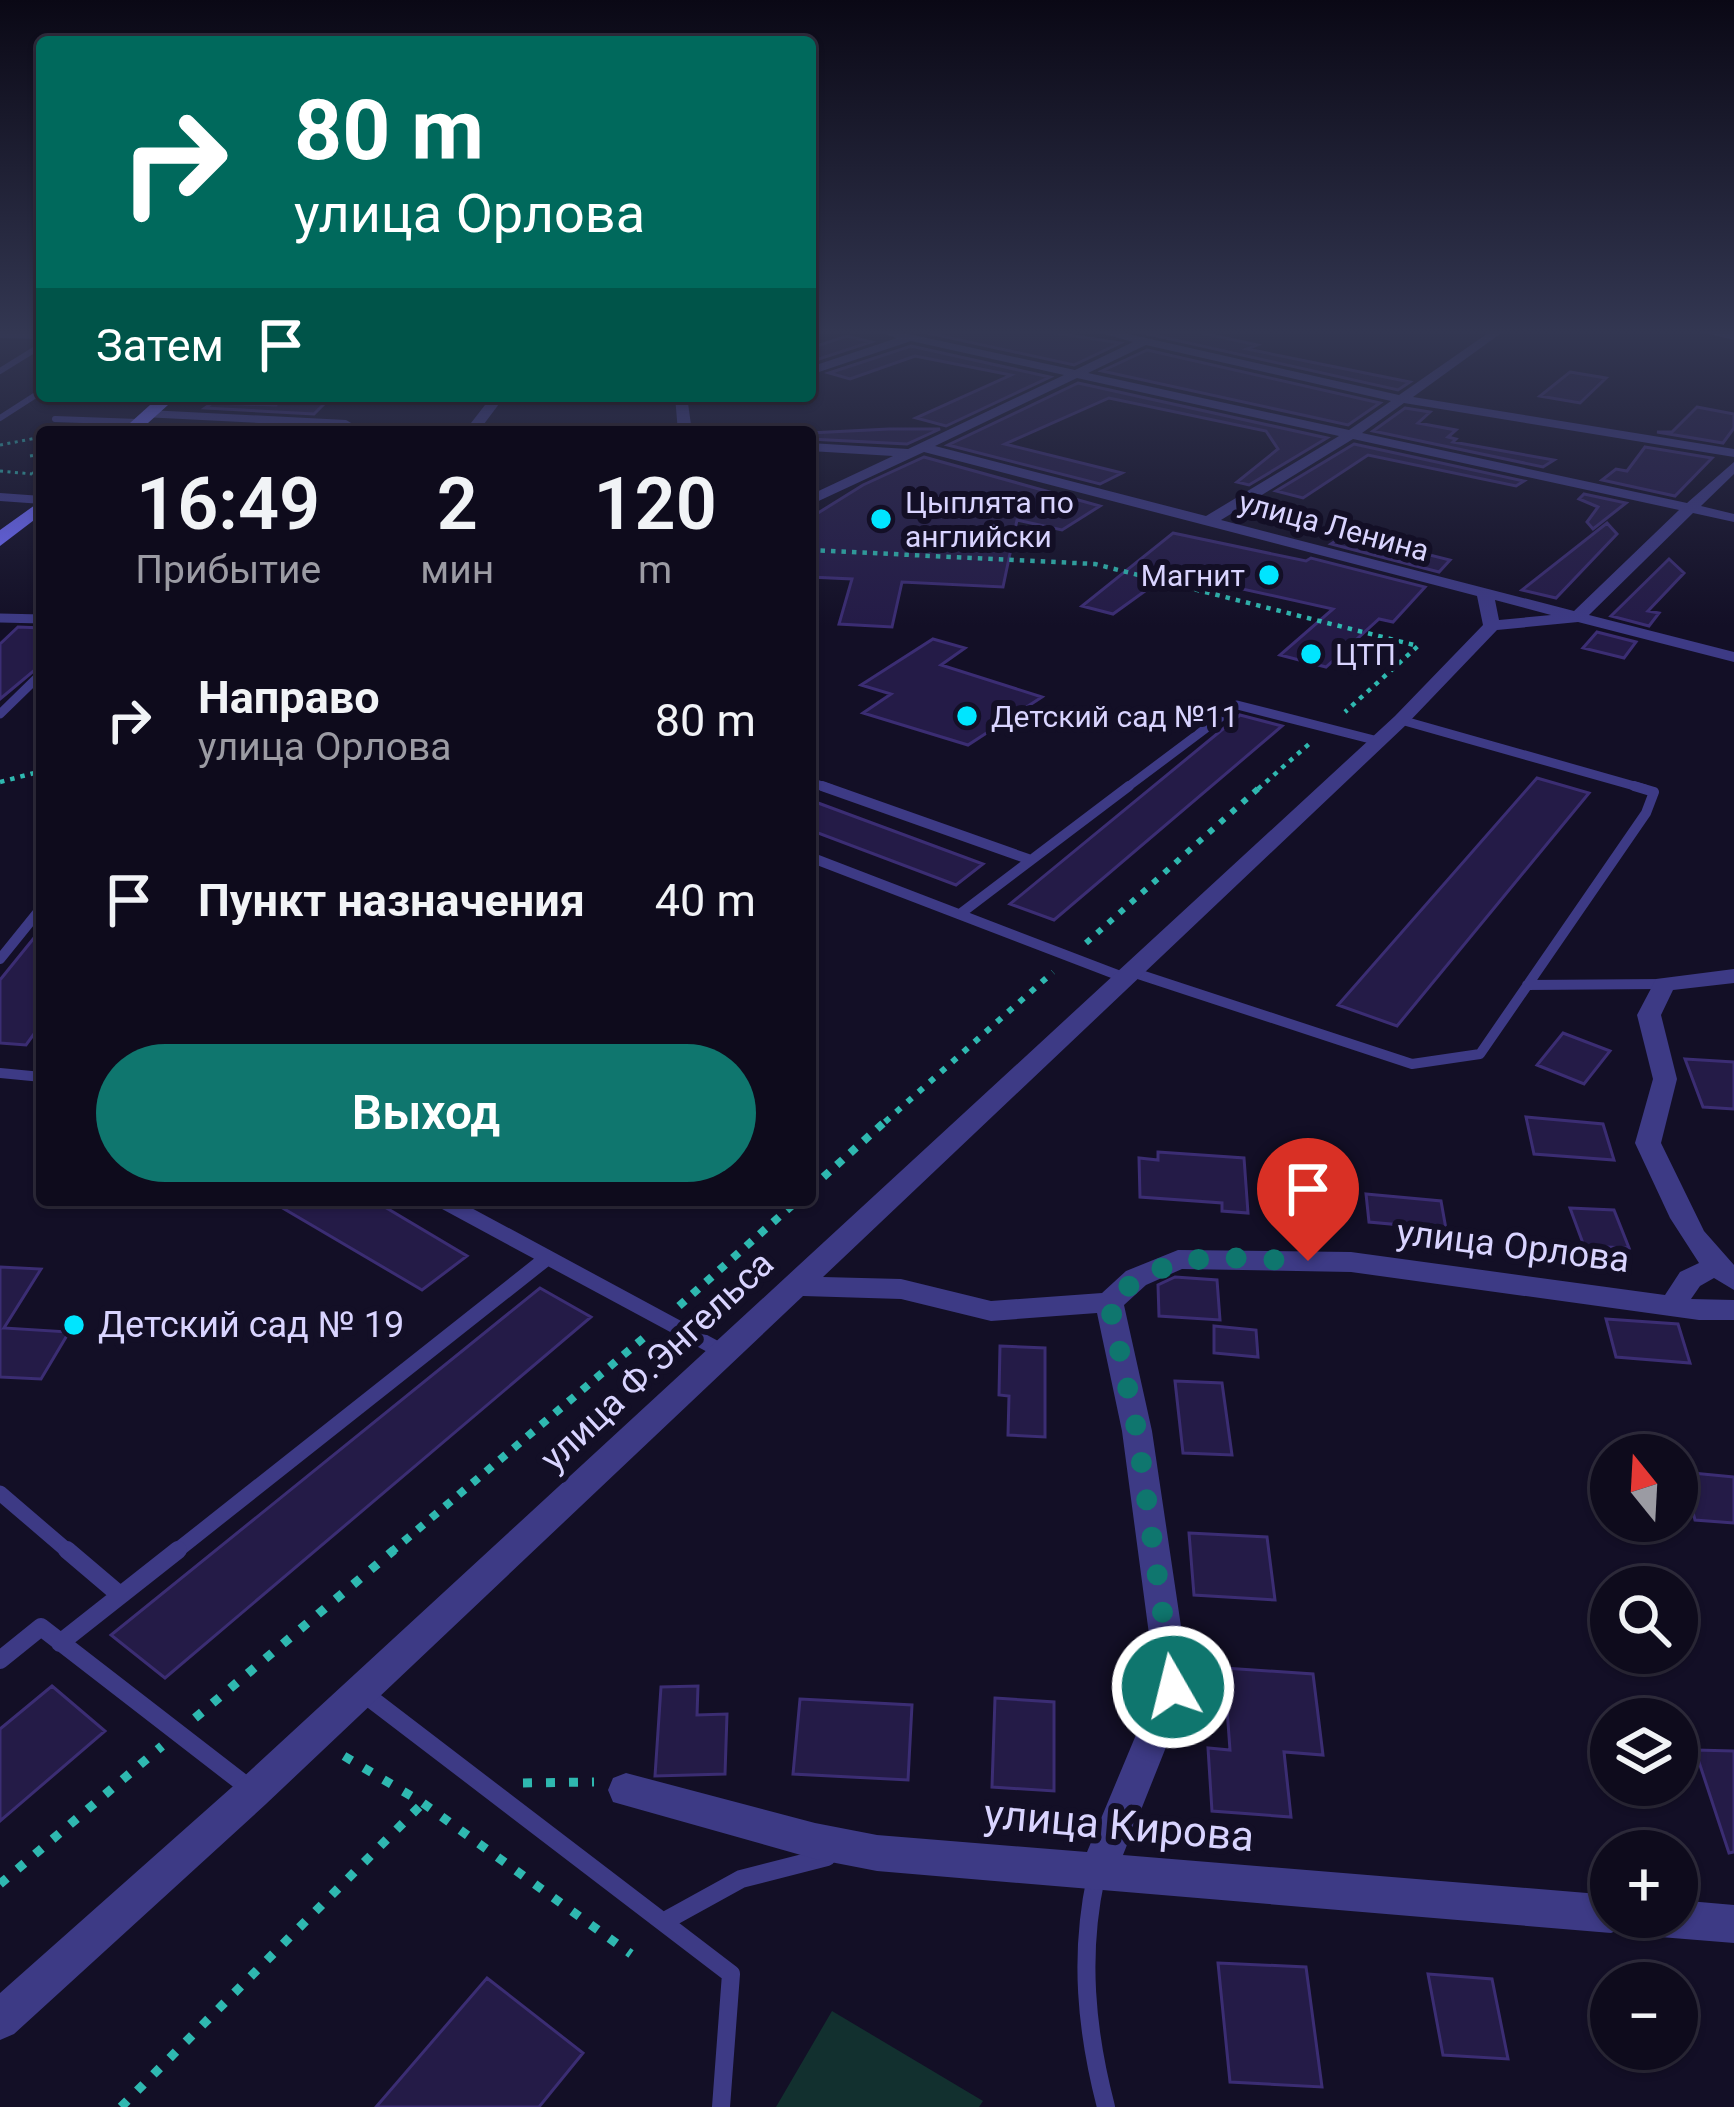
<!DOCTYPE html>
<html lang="ru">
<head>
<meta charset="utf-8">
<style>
	body { margin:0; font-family:Roboto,sans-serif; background:#1c1929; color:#f1f3f6; height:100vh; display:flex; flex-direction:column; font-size:45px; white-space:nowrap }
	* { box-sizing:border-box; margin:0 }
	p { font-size:39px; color:#9b9ba3 }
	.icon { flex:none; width:66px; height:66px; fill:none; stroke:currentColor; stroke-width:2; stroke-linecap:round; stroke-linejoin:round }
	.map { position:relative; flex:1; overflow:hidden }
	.details { position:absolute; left:36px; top:426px; width:780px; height:780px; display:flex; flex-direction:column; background:#0e0b1c; border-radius:12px; box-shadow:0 3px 9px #0004,0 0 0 3px #2e2b3b }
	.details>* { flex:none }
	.guide { position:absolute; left:36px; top:36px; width:780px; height:366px; border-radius:12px; box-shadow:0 3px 9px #0004,0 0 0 3px #2e2b3b; background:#00695c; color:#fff; overflow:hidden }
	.needle { width:78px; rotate:342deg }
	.buttons { position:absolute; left:1590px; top:1434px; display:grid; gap:24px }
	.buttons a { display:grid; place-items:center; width:108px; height:108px; border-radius:50%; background:#0e0b1c; box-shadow:0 3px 9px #0004,0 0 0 3px #2e2b3b; font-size:60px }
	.pin { position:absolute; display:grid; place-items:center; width:102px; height:102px; color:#fff; margin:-123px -51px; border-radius:50% 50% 50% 0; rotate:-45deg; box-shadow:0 0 12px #0007 }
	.pin .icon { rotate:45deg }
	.me { position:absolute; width:132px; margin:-66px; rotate:352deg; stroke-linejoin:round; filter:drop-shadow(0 0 9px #0008) }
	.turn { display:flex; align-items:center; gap:42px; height:252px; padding:0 60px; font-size:54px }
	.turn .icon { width:156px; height:156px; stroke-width:2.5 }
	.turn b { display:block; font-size:84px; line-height:102px }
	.then { display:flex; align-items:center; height:114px; padding:0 60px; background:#0003; gap:24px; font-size:45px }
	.eta { display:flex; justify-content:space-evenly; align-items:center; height:204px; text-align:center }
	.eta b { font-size:72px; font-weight:600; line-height:84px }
	.action { display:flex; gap:24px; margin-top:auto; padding:24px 60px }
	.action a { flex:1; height:138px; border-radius:72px; background:#0f766e; color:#fff; font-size:48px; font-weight:600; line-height:138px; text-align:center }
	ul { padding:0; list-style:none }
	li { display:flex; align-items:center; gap:36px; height:180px; padding:0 60px }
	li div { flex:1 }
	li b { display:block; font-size:45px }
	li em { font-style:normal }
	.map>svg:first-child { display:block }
	.green { fill:#12302f }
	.building { fill:#241b47; stroke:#3b2d73; stroke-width:3 }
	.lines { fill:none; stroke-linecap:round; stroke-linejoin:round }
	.path-far4 { stroke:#2fb8b0; stroke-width:3; stroke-dasharray:3 4.5; stroke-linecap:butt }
	.path-far3 { stroke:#2fb8b0; stroke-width:4.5; stroke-dasharray:4.5 6; stroke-linecap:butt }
	.path-far2 { stroke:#2fb8b0; stroke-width:6; stroke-dasharray:6 9; stroke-linecap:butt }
	.path-far1 { stroke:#2fb8b0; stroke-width:8; stroke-dasharray:8 10; stroke-linecap:butt }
	.path { stroke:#2fb8b0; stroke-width:9; stroke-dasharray:9 14; stroke-linecap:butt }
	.lane-far4 { stroke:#3d3a85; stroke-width:6 }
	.lane-far3 { stroke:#3d3a85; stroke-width:9 }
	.lane-far2 { stroke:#3d3a85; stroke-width:10 }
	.lane-far1 { stroke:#3d3a85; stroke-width:15 }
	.lane { stroke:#3d3a85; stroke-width:18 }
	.street { fill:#3d3a85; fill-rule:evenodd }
	.secondary { fill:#6f6bff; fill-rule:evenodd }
	.route { stroke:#0f766e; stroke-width:21; stroke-dasharray:0 37.8 }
	.poi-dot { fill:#00e5ff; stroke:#130f26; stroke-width:4.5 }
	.labels { text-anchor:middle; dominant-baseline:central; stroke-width:12; stroke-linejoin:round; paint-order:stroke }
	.far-poi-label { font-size:30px; fill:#d9d4ff; stroke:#130f26; text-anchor:start }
	.far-street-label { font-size:30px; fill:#d9d4ff; stroke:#130f26 }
	.street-label { font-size:36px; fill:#d9d4ff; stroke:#130f26 }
	.poi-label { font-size:36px; fill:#d9d4ff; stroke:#130f26; text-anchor:start }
	.near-street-label { font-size:42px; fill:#d9d4ff; stroke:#130f26 }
</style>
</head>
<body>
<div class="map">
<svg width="1734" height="2107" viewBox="0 0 1734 2107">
	<rect width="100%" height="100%" fill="#130f26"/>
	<path class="green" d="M832,2011L983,2101L979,2107H776Z"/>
	<path class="building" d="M941,331H1043L1120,343L1074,365L932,334Z
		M1135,331H1193L1257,345L1247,349L1410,382L1398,390Z
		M847,336L871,342L810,362V348Z
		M911,346L1050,377L946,426L916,418L1011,375L915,356L850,379L829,373Z
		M1147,350L1380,403L1348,425L1102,371Z
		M1570,372L1606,378L1580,403L1540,396Z
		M1078,383L1327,438L1249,485L1237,482L1278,449L1266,431L1109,398L1005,444L1122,473L1100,484L948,445Z
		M280,401L326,402L314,414L205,408L212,403L276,405Z
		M1697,407L1734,414V428L1723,443L1657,432H1672Z
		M1405,408L1430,412L1418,423L1456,430L1448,437L1456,439L1453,442L1554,460L1543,467L1373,431Z
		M889,429H940L907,444L810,439V433Z
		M1354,444L1524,481L1516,486L1368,455L1303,498L1276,491Z
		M1645,447L1712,458L1675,496L1602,480L1616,469L1627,471Z
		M924,457L1100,506L1062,530L1017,520L1003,587L902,582L892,627L839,624L852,579L810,577V518L863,485Z
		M1584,494L1626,503L1593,529L1587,522L1598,507L1579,499Z
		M1607,523L1617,534L1556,598L1522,590Z
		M1173,533L1306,561L1311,558L1425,587L1393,622L1379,619L1326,667L1280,655L1333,609L1170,573L1113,614L1082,606Z
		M1346,534L1450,560L1439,572L1331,544Z
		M1669,559L1684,573L1648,611L1659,613L1649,626L1611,616Z
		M18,627L42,628V664L0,699V644Z
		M1597,632L1636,642L1624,658L1583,648Z
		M933,639L965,648L941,665L1042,697L968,745L863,713L891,694L861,685Z
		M1240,715L1282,726L1054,920L1010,904Z
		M1537,778L1589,793L1397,1026L1338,1005Z
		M810,800L983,864L956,885L810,830Z
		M42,928V1023L26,1045L0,1043V980Z
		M1563,1033L1610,1051L1584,1084L1537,1065Z
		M1685,1059L1734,1062V1109L1703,1107Z
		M1526,1117L1603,1124L1614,1160L1534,1154Z
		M1158,1152L1244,1158L1248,1213L1222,1211V1203L1140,1197L1139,1158L1158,1160Z
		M1366,1194L1441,1201L1446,1229L1369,1222Z
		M269,1200H373L467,1256L422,1290Z
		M1570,1208L1614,1210L1629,1248L1584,1246Z
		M0,1267L41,1269L4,1328L69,1332L41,1379L0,1377Z
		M1175,1277L1217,1280L1220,1320L1159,1316L1158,1285Z
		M540,1288L591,1317L165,1678L111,1635Z
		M1606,1319L1678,1324L1690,1363L1616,1357Z
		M1214,1326L1256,1330L1258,1357L1214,1353Z
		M1000,1346L1045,1348V1437L1008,1435L1009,1396L999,1395Z
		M1175,1381L1222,1383L1232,1455L1183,1453Z
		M1682,1472L1734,1477V1523L1695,1520Z
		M1189,1533L1267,1537L1275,1600L1194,1595Z
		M1224,1668L1313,1674L1323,1755L1284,1752L1291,1817L1212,1811L1208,1748L1230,1750Z
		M52,1686L105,1731L0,1821V1729Z
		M698,1686L697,1715L727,1714L725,1774L655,1776L661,1687Z
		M995,1698L1054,1702V1791L992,1787Z
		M800,1699L912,1705L908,1780L793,1774Z
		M1695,1750L1734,1751V1852L1729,1853Z
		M1218,1963L1306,1967L1322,2087L1230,2082Z
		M1428,1974L1492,1979L1508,2059L1443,2055Z
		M487,1978L583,2053L539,2107H376Z"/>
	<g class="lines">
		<path class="path-far4" d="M0,445L42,437
			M30,456L42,454
			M0,471L32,474
			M32,474L42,465"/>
		<path class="path-far3" d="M810,550L1095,564L1418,646L1345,712
			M0,782L42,771
			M1258,789L1309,744"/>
		<path class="path-far2" d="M1086,943L1261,786
			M885,1122L1053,972"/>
		<path class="path-far1" d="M810,1189L888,1119
			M679,1306L798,1200
			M390,1553L647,1335"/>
		<path class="path" d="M195,1718L394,1550
			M344,1756L423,1803L631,1954
			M523,1783L594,1782
			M0,1884L162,1746
			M121,2107L423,1803"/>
		<path class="lane-far4" d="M0,335L42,336
			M0,371L42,345
			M0,418L42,391
			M55,419L138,422"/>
		<path class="lane-far3" d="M0,618L42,619
			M0,714L42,673
			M1401,720L1645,789
			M810,782L831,789
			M1125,789L1237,705L1378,741"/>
		<path class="lane-far2" d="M822,786L1031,860
			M810,857L1128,979
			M960,914L1129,786
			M0,959L42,907
			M1135,973L1412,1064L1480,1054L1646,813L1654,792L1634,786
			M1527,985L1664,984
			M0,1073L42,1077"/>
		<path class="lane-far1" d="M441,1200L723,1352
			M0,1493L70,1553
			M174,1553L547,1258"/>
		<path class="lane" d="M67,1550L120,1595
			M60,1643L178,1550
			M0,1660L41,1627L248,1787
			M362,1692L731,1974L721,2107
			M1096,1877C1079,1955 1086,2030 1106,2107
			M663,1922L741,1879L827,1857"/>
		<path class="street" d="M874,331H895L1075,370L1133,342L1094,331H1115L1399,395L1491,331H1504L1413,397L1734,449V457L1404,403L1362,433L1687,503L1734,462V474L1701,506L1734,514V522L1693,513L1589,615L1734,652V662L1578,622L1497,630L1407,724L823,1277L901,1279L991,1301L1102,1293L1126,1271L1178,1250L1351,1252L1665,1295L1680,1272L1699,1263L1670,1218L1635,1143L1653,1079L1637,1015L1656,979L1734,969V983L1673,990L1661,1015L1677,1079L1661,1143L1704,1231L1734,1265V1290L1714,1278L1700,1286L1691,1299L1734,1300V1320H1699L1351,1272L1182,1269L1146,1285L1124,1305L1152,1431L1190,1687L1123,1855L1611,1895V1917H1677V1900L1734,1905V1943L1648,1936L1634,1930L1629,1918L1625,1927L1611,1933L877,1871L815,1859L613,1802L608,1790L613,1778L626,1773L815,1823L877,1835L1087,1852L1156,1687L1122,1431L1097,1313L991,1321L901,1299L803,1296L266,1804L14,2034L0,2040V1993L240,1780L1395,716L1483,625L1477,596L924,452L810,505V495L893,456L810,451V443L908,449L1064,375L911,341L810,375V367L897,338ZM1146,345L1391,401L1349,430L1088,373ZM1077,378L1339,436L1206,516L935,446ZM1353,439L1679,510L1574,611L1221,520ZM1495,600L1551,615L1499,620Z
			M1697,331L1734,332V340Z
			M492,396H505L478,432H464Z
			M675,396H687L692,432H678Z
			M148,410L346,420L353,424L347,432H333L337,427L143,417V411Z
			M0,493L42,496V504L0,501Z"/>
		<path class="secondary" d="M160,396H178L138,432H120Z
			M42,500V514L0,546V530Z"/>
	</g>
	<linearGradient id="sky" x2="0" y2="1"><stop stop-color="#0a0815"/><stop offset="0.53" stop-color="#333752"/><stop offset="1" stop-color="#333752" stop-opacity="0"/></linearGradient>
	<rect width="1734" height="626" fill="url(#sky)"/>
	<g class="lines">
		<path class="route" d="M1173,1687L1137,1431L1109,1302C1175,1243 1226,1260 1308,1261"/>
	</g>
	<g class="poi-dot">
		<circle cx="881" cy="519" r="12"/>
		<circle cx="1269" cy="575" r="12"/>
		<circle cx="1311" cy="654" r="12"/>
		<circle cx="967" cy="716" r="12"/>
		<circle cx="74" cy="1325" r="12"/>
	</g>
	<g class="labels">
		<g class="far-poi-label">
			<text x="905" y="502">Цыплята по<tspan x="905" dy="34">английски</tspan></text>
			<text x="1245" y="575" text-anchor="end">Магнит</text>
			<text x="1335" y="654">ЦТП</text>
			<text x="991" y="716">Детский сад №11</text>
		</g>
		<g class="far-street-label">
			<text transform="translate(1334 526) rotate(15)">улица Ленина</text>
		</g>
		<g class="street-label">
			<text transform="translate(1513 1246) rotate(7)">улица Орлова</text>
			<text transform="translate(657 1361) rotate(-43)">улица Ф.Энгельса</text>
		</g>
		<g class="poi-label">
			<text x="98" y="1325">Детский сад № 19</text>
		</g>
		<g class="near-street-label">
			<text transform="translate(1119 1825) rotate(5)">улица Кирова</text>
		</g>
	</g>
</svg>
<div class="buttons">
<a><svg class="needle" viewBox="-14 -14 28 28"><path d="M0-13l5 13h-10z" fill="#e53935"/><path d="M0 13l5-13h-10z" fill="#9b9ba3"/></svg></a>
<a><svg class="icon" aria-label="search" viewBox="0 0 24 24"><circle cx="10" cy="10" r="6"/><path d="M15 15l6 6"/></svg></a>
<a><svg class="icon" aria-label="layers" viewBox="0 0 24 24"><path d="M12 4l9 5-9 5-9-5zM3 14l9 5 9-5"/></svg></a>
<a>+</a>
<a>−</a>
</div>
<div class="pin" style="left:1308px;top:1261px;background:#d93025"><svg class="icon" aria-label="arrive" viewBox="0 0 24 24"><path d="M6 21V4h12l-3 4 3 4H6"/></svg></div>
<svg class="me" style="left:1173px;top:1687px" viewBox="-20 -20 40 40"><circle r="17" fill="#0f766e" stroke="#fff" stroke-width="3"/><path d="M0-11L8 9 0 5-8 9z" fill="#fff"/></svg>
<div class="guide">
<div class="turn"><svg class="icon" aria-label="right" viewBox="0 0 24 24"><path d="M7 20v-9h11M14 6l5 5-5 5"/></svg><div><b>80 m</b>улица Орлова</div></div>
<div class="then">Затем<svg class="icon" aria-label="arrive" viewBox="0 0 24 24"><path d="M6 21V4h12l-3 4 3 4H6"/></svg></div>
</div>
<section class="details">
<div class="eta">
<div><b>16:49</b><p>Прибытие</p></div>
<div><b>2</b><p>мин</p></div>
<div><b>120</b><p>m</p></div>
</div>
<ul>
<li><svg class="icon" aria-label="right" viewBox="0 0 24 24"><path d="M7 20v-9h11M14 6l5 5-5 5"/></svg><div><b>Направо</b><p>улица Орлова</p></div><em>80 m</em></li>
<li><svg class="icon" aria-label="arrive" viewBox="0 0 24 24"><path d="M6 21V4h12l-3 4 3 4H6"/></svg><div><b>Пункт назначения</b></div><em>40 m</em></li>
</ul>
<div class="action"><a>Выход</a></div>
</section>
</div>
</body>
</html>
